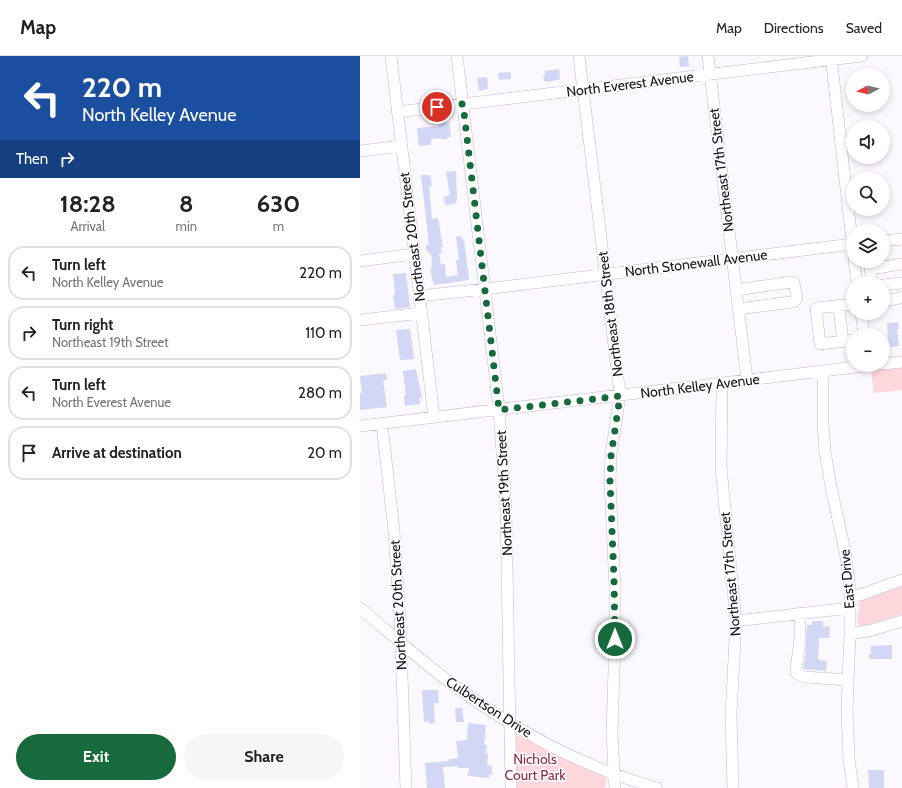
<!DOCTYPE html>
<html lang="en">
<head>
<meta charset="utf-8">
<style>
	body { margin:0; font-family:Cabin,sans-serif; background:#f6f6f6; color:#222; height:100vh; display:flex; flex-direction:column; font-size:15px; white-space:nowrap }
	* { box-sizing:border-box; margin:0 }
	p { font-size:13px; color:#767676 }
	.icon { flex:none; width:22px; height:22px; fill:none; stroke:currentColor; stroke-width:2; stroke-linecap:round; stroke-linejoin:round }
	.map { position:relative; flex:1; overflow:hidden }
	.panel { display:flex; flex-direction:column; background:#fff; width:360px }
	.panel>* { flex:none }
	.top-card { background:#1a4fa0; color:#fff; overflow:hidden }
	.needle { width:26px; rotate:263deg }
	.fabs { position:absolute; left:486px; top:12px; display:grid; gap:8px }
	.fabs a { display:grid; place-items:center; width:44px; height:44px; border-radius:50%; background:#fff; box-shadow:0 2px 6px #0003; font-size:20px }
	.pin { position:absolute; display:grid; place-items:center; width:34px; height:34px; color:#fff; margin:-17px; border:2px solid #fff; border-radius:50%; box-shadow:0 1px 4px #0007 }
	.me { position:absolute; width:44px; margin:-22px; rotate:0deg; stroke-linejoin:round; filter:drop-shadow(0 0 3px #0008) }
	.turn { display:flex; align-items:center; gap:14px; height:84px; padding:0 16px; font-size:18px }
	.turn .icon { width:52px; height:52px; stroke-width:2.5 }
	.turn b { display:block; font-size:28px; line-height:34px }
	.then { display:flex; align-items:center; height:38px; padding:0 16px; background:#0003; gap:8px; font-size:15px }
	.eta { display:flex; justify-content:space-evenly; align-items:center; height:68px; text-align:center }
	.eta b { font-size:24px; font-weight:800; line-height:28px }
	.action { display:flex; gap:8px; margin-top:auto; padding:8px 16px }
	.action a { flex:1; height:46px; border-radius:24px; background:#176a3b; color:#fff; font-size:16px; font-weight:800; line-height:46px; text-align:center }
	.action a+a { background:#f6f6f6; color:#222 }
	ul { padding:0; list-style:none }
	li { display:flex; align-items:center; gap:12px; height:54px; margin:0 8px 6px; padding:0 8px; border:2px solid #e0e0e0; border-radius:16px }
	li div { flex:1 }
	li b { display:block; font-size:15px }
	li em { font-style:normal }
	header { display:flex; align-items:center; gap:24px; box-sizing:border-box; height:56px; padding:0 20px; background:#fff; border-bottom:1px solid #e0e0e0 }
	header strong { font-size:19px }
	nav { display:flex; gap:22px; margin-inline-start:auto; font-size:14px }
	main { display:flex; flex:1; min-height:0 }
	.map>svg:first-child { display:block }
	.green { fill:#fed8dd }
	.building { fill:#d1d7f5 }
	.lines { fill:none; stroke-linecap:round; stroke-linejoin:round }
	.minor-casing { stroke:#c5b7d4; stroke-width:12 }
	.minor { stroke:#fff; stroke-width:11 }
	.route { stroke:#176a3b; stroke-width:7; stroke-dasharray:0 12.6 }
	.labels { text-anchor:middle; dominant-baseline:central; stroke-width:3; stroke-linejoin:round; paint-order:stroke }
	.street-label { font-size:14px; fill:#18131d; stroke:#fff }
	.park-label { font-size:14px; fill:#892d44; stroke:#fff }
</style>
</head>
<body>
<header>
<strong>Map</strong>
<nav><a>Map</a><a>Directions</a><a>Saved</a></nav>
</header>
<main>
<section class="panel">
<div class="top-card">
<div class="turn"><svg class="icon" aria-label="left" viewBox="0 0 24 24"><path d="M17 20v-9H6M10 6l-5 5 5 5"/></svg><div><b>220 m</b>North Kelley Avenue</div></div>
<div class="then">Then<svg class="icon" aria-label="right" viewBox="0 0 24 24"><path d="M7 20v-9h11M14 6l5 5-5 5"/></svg></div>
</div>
<div class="eta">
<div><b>18:28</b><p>Arrival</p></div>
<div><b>8</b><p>min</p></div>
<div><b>630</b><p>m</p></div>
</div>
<ul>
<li><svg class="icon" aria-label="left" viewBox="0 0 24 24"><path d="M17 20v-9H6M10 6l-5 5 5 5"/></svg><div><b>Turn left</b><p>North Kelley Avenue</p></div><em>220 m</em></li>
<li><svg class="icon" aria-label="right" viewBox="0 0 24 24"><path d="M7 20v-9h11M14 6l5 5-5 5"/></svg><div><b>Turn right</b><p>Northeast 19th Street</p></div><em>110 m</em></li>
<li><svg class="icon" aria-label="left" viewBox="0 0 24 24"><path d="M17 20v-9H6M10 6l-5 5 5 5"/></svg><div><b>Turn left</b><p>North Everest Avenue</p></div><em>280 m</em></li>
<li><svg class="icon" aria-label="arrive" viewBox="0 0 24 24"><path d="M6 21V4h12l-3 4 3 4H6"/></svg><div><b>Arrive at destination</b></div><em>20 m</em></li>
</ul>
<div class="action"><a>Exit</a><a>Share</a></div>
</section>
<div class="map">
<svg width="542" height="732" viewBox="0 0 542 732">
	<rect width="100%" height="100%" fill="#fbf8fe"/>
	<path class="green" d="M542,310V334L514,337L511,314Z
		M542,529V558L502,571L499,570C496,565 497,557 500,552L498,548L500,545Z
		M158,680L162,681L195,697L243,719C247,723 248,728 244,732H155V682Z"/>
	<path class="building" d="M328,0L329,10L320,11L319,1Z
		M199,13L200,23L188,26L184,25L183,20L185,19V15Z
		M151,16V23L139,24L138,17Z
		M127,21L128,33L119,35L117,22Z
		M86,64L87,67H89L91,81H88V83L82,84L81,82L71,83V89L59,90L57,72L78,70L80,68L79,65Z
		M96,115L97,144L96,145L95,148L87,149L85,148L84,141L90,139L86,116Z
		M61,119H70L72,130H69L72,163L78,162L83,191H81L82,197H79L81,209L85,208L86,221L98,219L96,204H99L96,181L101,180L102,184L104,183L109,224L74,229L70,214L72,213L71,209H72L71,198H70L69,196H67L66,189H69Z
		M46,217L50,251L35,253L33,239H35L33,218Z
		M538,266L539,273L537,274L539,290L530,291L529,285H528L527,267Z
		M50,273L54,303L40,304L36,274Z
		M56,313L62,342H59L60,348L45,350L44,339H46L43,315Z
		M26,317L27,324H23L27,351L0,354V337H2L0,320Z
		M452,565H463V570L470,571L469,582H459L458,604L467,605L466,615L443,613L445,603L447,569H452Z
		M532,589V603H509V598H511V590Z
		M62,634H78L79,647H74L75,667L69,668V665L64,666Z
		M95,652H102L104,666H96Z
		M108,667L126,669L124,689H127L126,697L128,698L127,709L132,710V719L129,718V722L108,720L109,712H98V710L83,711L85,732H67L65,707L89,705V703L98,702L96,685L107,684Z
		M508,714H524V732H509Z"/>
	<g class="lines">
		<g class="minor-casing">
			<path id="minor" d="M31,0L74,361
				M97,0L139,353L146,454L151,732
				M219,0L260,339L251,399L250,425L255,532V583L252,678L255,732
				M348,0L387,324
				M471,0L493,194
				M37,56L502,0
				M0,95L41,90
				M523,185L542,183
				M0,205L54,198
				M494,205L497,227
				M512,227L510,213L542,208
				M523,229L542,227
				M376,234L431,226L434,227L437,242L435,245L432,246L378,253
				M59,240L125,233L493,188
				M523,245L540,242L542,241
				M493,248L456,252L460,288L493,284
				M479,250L483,286
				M501,257L504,279
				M0,264L61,257
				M523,308L542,306
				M463,315V367L465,396L472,436L485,495L490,532V578L487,653L489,703L493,732
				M362,327L361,411L376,565L371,659L373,732
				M22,368L34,475L40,564L46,732
				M0,370L513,309
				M490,540L500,539L542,524
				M0,552C32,579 64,608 99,633C158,676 226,712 297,732
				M440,557V583L436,613L437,618L445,621L487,624
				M376,565L490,552
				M490,578L512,574L542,565"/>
		</g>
		<use href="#minor" class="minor"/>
	</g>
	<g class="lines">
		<path class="route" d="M77,51L103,48L139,354L260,340L251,400L250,425L254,523L255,583"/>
	</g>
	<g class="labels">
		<g class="street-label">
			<text transform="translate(270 28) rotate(-7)">North Everest Avenue</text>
			<text transform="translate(361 114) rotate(-97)">Northeast 17th Street</text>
			<text transform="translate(52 181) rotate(-97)">Northeast 20th Street</text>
			<text transform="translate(336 207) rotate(-7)">North Stonewall Avenue</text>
			<text transform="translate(250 258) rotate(-97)">Northeast 18th Street</text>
			<text transform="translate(340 330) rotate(-7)">North Kelley Avenue</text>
			<text transform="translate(144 437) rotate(-93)">Northeast 19th Street</text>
			<text transform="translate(370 518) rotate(-95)">Northeast 17th Street</text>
			<text transform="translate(487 523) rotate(-95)">East Drive</text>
			<text transform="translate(38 549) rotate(-93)">Northeast 20th Street</text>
			<text transform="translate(129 651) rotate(33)">Culbertson Drive</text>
		</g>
		<g class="park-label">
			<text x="175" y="703">Nichols<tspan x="175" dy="16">Court Park</tspan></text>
		</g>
	</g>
</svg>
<div class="fabs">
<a><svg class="needle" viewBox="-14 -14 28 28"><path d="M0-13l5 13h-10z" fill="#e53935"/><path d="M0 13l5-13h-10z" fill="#767676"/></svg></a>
<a><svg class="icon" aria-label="sound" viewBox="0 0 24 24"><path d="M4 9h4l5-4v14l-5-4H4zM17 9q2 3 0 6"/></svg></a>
<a><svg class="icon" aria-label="search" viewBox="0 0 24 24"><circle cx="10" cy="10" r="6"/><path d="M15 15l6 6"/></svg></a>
<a><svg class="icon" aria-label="layers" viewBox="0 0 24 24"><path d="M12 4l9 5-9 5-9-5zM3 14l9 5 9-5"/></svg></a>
<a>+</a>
<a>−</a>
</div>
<div class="pin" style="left:77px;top:51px;background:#d93025"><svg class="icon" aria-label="arrive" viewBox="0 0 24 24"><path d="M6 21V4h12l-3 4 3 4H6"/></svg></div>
<svg class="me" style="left:255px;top:583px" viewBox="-20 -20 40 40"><circle r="17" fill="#176a3b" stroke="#fff" stroke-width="3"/><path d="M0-11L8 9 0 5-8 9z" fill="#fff"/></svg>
</div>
</main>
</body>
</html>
